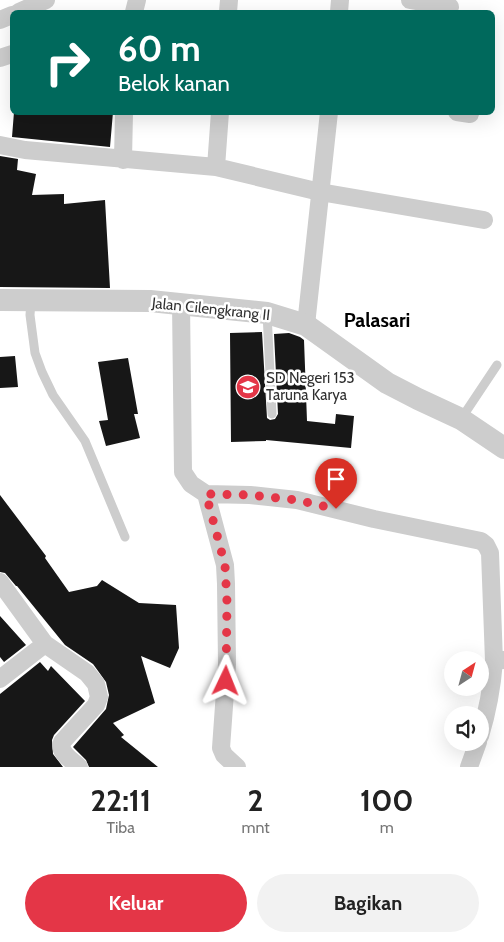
<!DOCTYPE html>
<html lang="id">
<head>
<meta charset="utf-8">
<style>
	body { margin:0; font-family:Cabin,sans-serif; background:#f2f2f2; color:#222; height:100vh; display:flex; flex-direction:column; font-size:19px; white-space:nowrap }
	* { box-sizing:border-box; margin:0 }
	p { font-size:16px; color:#767676 }
	.icon { flex:none; width:28px; height:28px; fill:none; stroke:currentColor; stroke-width:2; stroke-linecap:round; stroke-linejoin:round }
	.map { position:relative; height:767px; overflow:hidden }
	.sheet { display:flex; flex-direction:column; background:#fff; flex:1 }
	.sheet>* { flex:none }
	.top-card { position:absolute; left:10px; top:10px; width:485px; height:105px; border-radius:8px; box-shadow:0 5px 20px #0002; background:#00695c; color:#fff; overflow:hidden }
	.needle { width:32px; rotate:36deg }
	.tools { position:absolute; left:444px; top:651px; display:grid; gap:10px }
	.tools a { display:grid; place-items:center; width:45px; height:45px; border-radius:50%; background:#fff; box-shadow:0 5px 20px #0002; font-size:25px }
	.pin { position:absolute; display:grid; place-items:center; width:42px; height:42px; color:#fff; margin:-51px -21px; border-radius:50% 50% 50% 0; rotate:-45deg; box-shadow:0 0 5px #0007 }
	.pin .icon { rotate:45deg }
	.me { position:absolute; width:55px; margin:-28px; rotate:2deg; stroke-linejoin:round; filter:drop-shadow(0 0 4px #0008) }
	.turn { display:flex; align-items:center; gap:18px; height:105px; padding:0 25px; font-size:22px }
	.turn .icon { width:65px; height:65px; stroke-width:2.5 }
	.turn b { display:block; font-size:35px; line-height:42px }
	.eta { display:flex; justify-content:space-evenly; align-items:center; height:85px; text-align:center }
	.eta b { font-size:30px; font-weight:700; line-height:35px }
	.cta { display:flex; gap:10px; margin-top:auto; padding:10px 25px }
	.cta a { flex:1; height:58px; border-radius:30px; background:#e43647; color:#fff; font-size:20px; font-weight:700; line-height:58px; text-align:center }
	.cta a+a { background:#f2f2f2; color:#222 }
	.map>svg:first-child { display:block }
	.building { fill:#171717 }
	.lines { fill:none; stroke-linecap:round; stroke-linejoin:round }
	.service { stroke:#cdcdcd; stroke-width:9 }
	.minor { stroke:#cdcdcd; stroke-width:18 }
	.tertiary { stroke:#cdcdcd; stroke-width:22 }
	.route { stroke:#e43647; stroke-width:9; stroke-dasharray:0 16.2 }
	.labels { text-anchor:middle; dominant-baseline:central; stroke-width:5; stroke-linejoin:round; paint-order:stroke }
	.street-label { font-size:15px; fill:#303030; stroke:#fff }
	.poi-label { font-size:15px; fill:#303030; stroke:#fff; text-anchor:start }
	.district-label { font-size:20px; font-weight:bold; fill:#000; stroke:#fff }
</style>
</head>
<body>
<div class="map">
<svg width="504" height="767" viewBox="0 0 504 767">
	<rect width="100%" height="100%" fill="#fff"/>
	<path class="building" d="M14,112H113L110,147L12,137Z
		M0,156L18,159L17,170L36,174L32,195L64,194V204L105,200L110,288L0,287Z
		M262,332L267,418L270,420L275,419L278,414L274,334L289,333L300,337L304,340L307,421L335,424L336,414L354,416L351,448L266,440V441L231,442L230,333Z
		M15,356L18,387L0,388V357Z
		M128,358L138,414H134L140,438L106,446L99,421L108,420L98,362Z
		M0,495L46,556L45,558L69,592L97,586L102,580L139,603L176,605L179,648L170,668L141,656L155,703L113,723L124,735L121,737L158,767H89L86,760L73,747L106,709L109,695L106,682L93,664L65,645L17,586H16L5,573L0,572Z
		M0,616L26,645L4,662L0,657Z
		M40,662L48,671L51,666L85,701L54,735L52,740L53,754L63,767H0V694Z"/>
	<g class="lines">
		<path class="service" d="M31,301L30,315L35,353L42,372L53,395L85,441L125,537
			M267,313L272,414
			M461,419L497,365"/>
		<path class="minor" d="M410,0L450,7
			M19,12L46,0
			M134,12L137,0
			M228,12L229,0
			M339,12L340,0
			M0,20L12,15
			M0,58L12,54
			M457,112L470,114
			M0,145L25,150L216,167L320,192L484,220
			M123,160L124,112
			M216,167L220,112
			M181,303L183,472L191,484L206,494L250,495L297,500L374,519L481,541L486,545L490,553L494,661
			M306,325L329,112
			M206,494L225,565L226,584L227,664L221,748L224,755L237,767
			M0,582L45,644L87,673L96,684L99,697L96,705L62,742C58,753 72,760 79,767
			M0,679L45,644
			M480,736C488,710 492,687 494,661L504,660
			M469,767L478,742"/>
		<path class="tertiary" d="M0,300L150,301L267,313L306,325L387,383L418,399L461,419L504,448"/>
	</g>
	<g class="lines">
		<path class="route" d="M226,681L227,602L225,565L206,494L250,495L297,500L336,509"/>
	</g>
	<defs>
		<g id="school-disc" transform="scale(1.25)"><circle r="9.5" fill="#e43647" stroke="#fff"/><path d="M0-5L7-2L0 1L-7-2ZM-4 1L0 2.5L4 1V4Q0 6-4 4Z" fill="#fff"/></g>
	</defs>
	<g fill-rule="evenodd">
		<use href="#school-disc" x="248" y="387"/>
	</g>
	<g class="labels">
		<g class="street-label">
			<text transform="translate(211 309) rotate(6)">Jalan Cilengkrang II</text>
		</g>
		<g class="poi-label">
			<text x="266" y="378">SD Negeri 153<tspan x="266" dy="17">Taruna Karya</tspan></text>
		</g>
		<g class="district-label">
			<text x="377" y="320">Palasari</text>
		</g>
	</g>
</svg>
<div class="tools">
<a><svg class="needle" viewBox="-14 -14 28 28"><path d="M0-13l5 13h-10z" fill="#e53935"/><path d="M0 13l5-13h-10z" fill="#767676"/></svg></a>
<a><svg class="icon" aria-label="sound" viewBox="0 0 24 24"><path d="M4 9h4l5-4v14l-5-4H4zM17 9q2 3 0 6"/></svg></a>
</div>
<div class="pin" style="left:336px;top:509px;background:#d93025"><svg class="icon" aria-label="arrive" viewBox="0 0 24 24"><path d="M6 21V4h12l-3 4 3 4H6"/></svg></div>
<svg class="me" style="left:226px;top:681px" viewBox="-20 -20 40 40"><path d="M0-17L14 15 0 8-14 15z" fill="#e43647" stroke="#fff" stroke-width="4"/></svg>
<div class="top-card">
<div class="turn"><svg class="icon" aria-label="right" viewBox="0 0 24 24"><path d="M7 20v-9h11M14 6l5 5-5 5"/></svg><div><b>60 m</b>Belok kanan</div></div>
</div>
</div>
<section class="sheet">
<div class="eta">
<div><b>22:11</b><p>Tiba</p></div>
<div><b>2</b><p>mnt</p></div>
<div><b>100</b><p>m</p></div>
</div>
<div class="cta"><a>Keluar</a><a>Bagikan</a></div>
</section>
</body>
</html>
